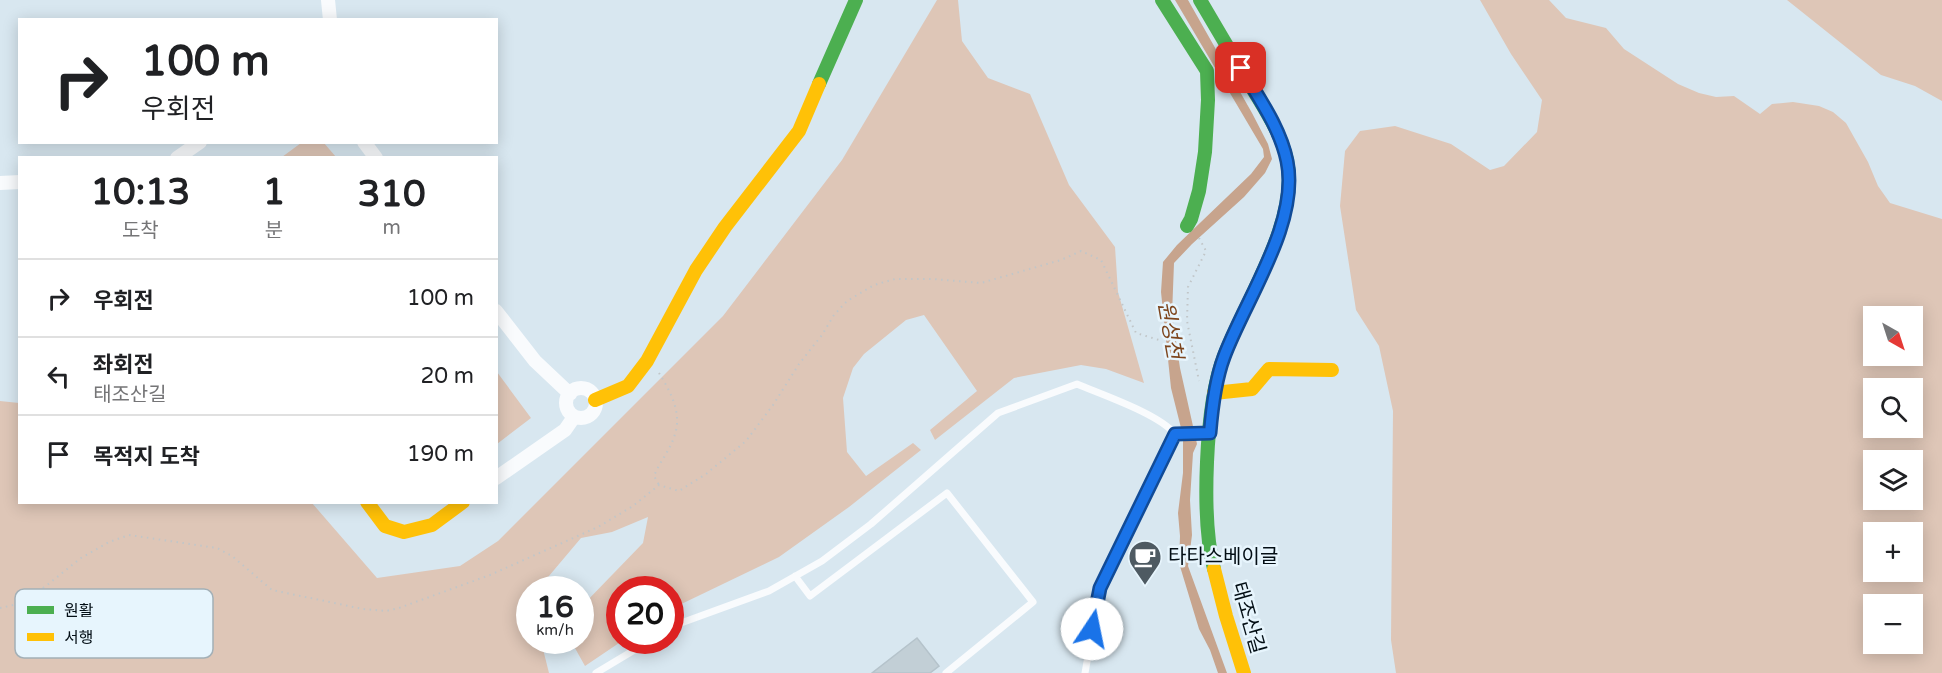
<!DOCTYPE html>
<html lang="ko">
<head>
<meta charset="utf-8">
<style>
	body { margin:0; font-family:"Varela Round","Noto Sans KR",sans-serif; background:#f2f2f2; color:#202124; height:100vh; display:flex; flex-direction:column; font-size:22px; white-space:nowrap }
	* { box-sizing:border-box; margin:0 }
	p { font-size:20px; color:#757577 }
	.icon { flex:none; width:33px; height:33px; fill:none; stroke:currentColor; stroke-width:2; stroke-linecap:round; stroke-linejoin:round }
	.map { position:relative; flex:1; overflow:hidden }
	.details { position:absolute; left:18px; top:156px; width:480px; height:348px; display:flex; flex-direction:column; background:#fff; border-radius:0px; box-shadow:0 3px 15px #0003 }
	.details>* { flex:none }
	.banner { position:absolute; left:18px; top:18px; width:480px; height:126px; border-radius:0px; box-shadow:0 3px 15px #0003; background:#fff; color:#202124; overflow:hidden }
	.needle { width:39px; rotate:141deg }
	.buttons { position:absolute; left:1863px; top:306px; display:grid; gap:12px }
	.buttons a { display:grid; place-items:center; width:60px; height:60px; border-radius:0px; background:#fff; box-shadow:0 3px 15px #0003; font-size:30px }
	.speed { position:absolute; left:516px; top:576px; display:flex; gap:12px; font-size:30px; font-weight:700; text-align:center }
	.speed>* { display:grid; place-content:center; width:78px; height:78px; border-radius:50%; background:#fff; box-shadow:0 3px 15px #0003; line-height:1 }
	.speed small { font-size:15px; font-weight:400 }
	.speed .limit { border:9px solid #d22; background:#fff; color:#111 }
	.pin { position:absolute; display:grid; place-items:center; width:51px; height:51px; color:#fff; margin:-26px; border-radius:12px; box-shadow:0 3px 9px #0006 }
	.me { position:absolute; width:66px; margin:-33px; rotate:11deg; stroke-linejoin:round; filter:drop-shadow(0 0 4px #0008) }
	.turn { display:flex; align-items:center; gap:21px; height:126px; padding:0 24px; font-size:27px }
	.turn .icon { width:78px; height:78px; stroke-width:2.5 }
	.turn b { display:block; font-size:42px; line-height:51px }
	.eta { display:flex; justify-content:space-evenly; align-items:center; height:102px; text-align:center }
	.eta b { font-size:36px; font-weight:700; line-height:42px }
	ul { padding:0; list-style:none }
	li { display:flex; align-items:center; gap:18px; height:78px; padding:0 24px; border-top:2px solid #e0e0e0 }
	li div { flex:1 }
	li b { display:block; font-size:22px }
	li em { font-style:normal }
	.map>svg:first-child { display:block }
	.green { fill:#dec6b7; fill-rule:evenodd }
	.water { fill:#c7a48d }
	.building { fill:#c2cfd6; stroke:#b5c3cb; stroke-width:1.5 }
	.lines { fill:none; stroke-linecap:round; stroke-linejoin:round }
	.path { stroke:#c1c6c8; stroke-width:2; stroke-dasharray:1.5 4.5; stroke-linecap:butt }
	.lane { stroke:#f9fbfd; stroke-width:7 }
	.street { stroke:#f9fbfd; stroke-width:14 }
	.fast { stroke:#4caf50; stroke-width:14 }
	.slow { stroke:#ffc107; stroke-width:14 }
	.route-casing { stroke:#114b97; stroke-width:15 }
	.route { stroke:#1a73e8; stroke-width:10 }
	.labels { text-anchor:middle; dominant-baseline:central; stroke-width:5; stroke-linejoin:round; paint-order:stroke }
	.poi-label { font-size:20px; fill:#030e15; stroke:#e7f5fd; text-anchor:start }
	.street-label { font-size:20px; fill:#030e15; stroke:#e7f5fd }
	.water-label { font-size:21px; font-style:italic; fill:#7d451d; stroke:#e7f5fd }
	.key { fill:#e7f5fd; stroke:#a3b0b7; stroke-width:1.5 }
	.key-label { font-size:16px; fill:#030e15 }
</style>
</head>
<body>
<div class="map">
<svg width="1942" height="673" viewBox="0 0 1942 673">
	<rect width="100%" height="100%" fill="#d8e7f0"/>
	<path class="green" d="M937,0H958L962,41L988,78L1030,94L1069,185L1115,247L1118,292L1144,383L1106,369L1081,365L1014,378L935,440L930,430L977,391L924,315L906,320L864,354L853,368L843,398L847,452L866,476L913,443L921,450L849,507L779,557L671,609L670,590H620V640L622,641L585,666L571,641L580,640L581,607L643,543L648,517L612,532L581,538L538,589L530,590V640L541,641L549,673H0V401L19,403L20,502L312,503L377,578L460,566L498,541L723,316L842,160Z
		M1480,0H1549L1566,18L1606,28L1624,49L1678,84L1699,93L1716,97L1734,96L1760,114L1772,104L1793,102L1819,106L1833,112L1846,123L1868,162L1878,186L1890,203L1942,219V673H1396L1391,640L1393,411L1379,346L1356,310L1340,206L1345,151L1360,131L1395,126L1451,144L1490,170L1504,166L1537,132L1542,100L1511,54ZM1874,316H1912V356H1874ZM1874,388H1912V428H1874ZM1874,460H1912V500H1874ZM1874,532H1912V572H1874ZM1874,604H1912V644H1874Z
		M1787,0H1942V101L1915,86L1881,75Z
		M301,143H324L336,157H282Z
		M497,372L531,418L497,444Z"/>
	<path class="water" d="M1175,0H1188L1252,113L1268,144L1272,159L1265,173L1244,197L1192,244L1174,263L1172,315L1180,368L1197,444L1193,453L1190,500L1192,535L1188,566L1227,673H1218L1210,650L1199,629L1179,563L1180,536L1178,513L1183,473V436L1171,388L1161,292L1163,262L1177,245L1251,174L1264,157L1263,149Z"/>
	<path class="building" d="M917,638L939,666L930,673H872Z"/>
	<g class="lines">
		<path class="path" d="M1199,238L1206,251L1188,287L1187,321L1199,381
			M659,373C670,391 682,412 675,434C671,449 660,461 654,476L659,485
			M0,608L18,604L46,586L81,558L109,542L129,535L217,548L232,556L272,590L363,609L386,611L399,608L490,575L598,527L633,506L659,485L679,491L706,474L746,441L773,405L799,364L822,335L834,315L847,301L874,285L895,279H933L981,283L1061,260L1081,251L1101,260L1136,333L1159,340"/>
		<path class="lane" d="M795,576L810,596L947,493L1033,602L946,673
			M670,629L681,623L769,591L822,561L871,524L998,413L1077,384C1103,395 1159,414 1175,434L1207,433
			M596,673L651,640
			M1085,673L1100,588L1175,434"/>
		<path class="street" d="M328,0L330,20
			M364,142L376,158
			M177,158L200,142
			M0,183L20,182
			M496,311L535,361L570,394
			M566 403a15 15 0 1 1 30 0a15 15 0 1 1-30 0Z
			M496,478L565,430L574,417"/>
		<path class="fast" d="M1162,0L1207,71L1208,100L1205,152L1199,191L1191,219L1187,226
			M1200,0C1217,29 1234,58 1251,86C1265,110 1281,133 1287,160C1300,220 1245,301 1224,356C1205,405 1201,519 1214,569
			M819,84L856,0"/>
		<path class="slow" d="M1214,393L1252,389L1269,369L1332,370
			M595,400L628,386L647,361L696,270L725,227L799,131L819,84
			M367,502L385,526L404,532L432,525L463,502
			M1214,569L1226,616L1244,673"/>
	</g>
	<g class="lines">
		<g class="route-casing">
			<path id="route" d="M1092,629L1100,588L1175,434L1210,433C1212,408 1215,381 1224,357C1245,300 1300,223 1287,161C1280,127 1258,97 1241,68"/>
		</g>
		<use href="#route" class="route"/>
	</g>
	<defs>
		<g id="cafe-pin" transform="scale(1.725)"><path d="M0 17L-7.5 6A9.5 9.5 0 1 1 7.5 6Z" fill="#4e5a62" stroke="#e7f5fd"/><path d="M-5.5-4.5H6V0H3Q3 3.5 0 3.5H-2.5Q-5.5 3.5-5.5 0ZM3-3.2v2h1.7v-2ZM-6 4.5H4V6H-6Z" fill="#fff"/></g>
	</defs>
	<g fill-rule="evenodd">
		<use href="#cafe-pin" x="1145" y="557"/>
	</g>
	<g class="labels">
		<g class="poi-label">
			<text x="1168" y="557">타타스베이글</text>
		</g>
		<g class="street-label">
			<text transform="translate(1248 618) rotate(74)">태조산길</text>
		</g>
		<g class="water-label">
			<text transform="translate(1170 330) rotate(80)">원성천</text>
		</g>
	</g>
	<rect x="15" y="589" width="198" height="69" rx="9" class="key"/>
	<rect x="27" y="606" width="27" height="8" fill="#4caf50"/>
	<rect x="27" y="633" width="27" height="8" fill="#ffc107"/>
	<g class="key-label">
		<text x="64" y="616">원활</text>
		<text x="64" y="643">서행</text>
	</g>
</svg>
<div class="buttons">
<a><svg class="needle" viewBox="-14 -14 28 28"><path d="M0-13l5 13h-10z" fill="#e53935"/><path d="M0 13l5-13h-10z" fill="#757577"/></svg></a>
<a><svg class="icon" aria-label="search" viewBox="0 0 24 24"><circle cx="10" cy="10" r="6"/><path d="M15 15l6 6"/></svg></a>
<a><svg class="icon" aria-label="layers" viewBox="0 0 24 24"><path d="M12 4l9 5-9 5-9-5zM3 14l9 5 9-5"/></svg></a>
<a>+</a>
<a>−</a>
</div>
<div class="speed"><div>16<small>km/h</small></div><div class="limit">20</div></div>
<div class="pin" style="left:1241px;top:68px;background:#d93025"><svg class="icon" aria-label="arrive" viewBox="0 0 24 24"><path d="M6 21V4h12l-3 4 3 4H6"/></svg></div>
<svg class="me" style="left:1092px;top:629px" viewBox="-20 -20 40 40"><circle r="19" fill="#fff"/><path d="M0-13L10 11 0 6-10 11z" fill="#1a73e8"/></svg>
<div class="banner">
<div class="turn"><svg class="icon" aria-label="right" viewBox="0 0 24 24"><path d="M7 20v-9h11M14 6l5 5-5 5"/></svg><div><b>100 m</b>우회전</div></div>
</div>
<section class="details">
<div class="eta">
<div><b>10:13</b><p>도착</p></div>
<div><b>1</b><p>분</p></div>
<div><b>310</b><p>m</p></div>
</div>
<ul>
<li><svg class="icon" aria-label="right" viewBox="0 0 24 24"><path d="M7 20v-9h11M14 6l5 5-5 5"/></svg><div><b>우회전</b></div><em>100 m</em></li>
<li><svg class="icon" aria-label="left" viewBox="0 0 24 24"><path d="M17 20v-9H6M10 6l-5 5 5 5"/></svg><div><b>좌회전</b><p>태조산길</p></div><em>20 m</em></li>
<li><svg class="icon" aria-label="arrive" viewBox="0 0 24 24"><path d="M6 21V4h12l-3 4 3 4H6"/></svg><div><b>목적지 도착</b></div><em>190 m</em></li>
</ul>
</section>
</div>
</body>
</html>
